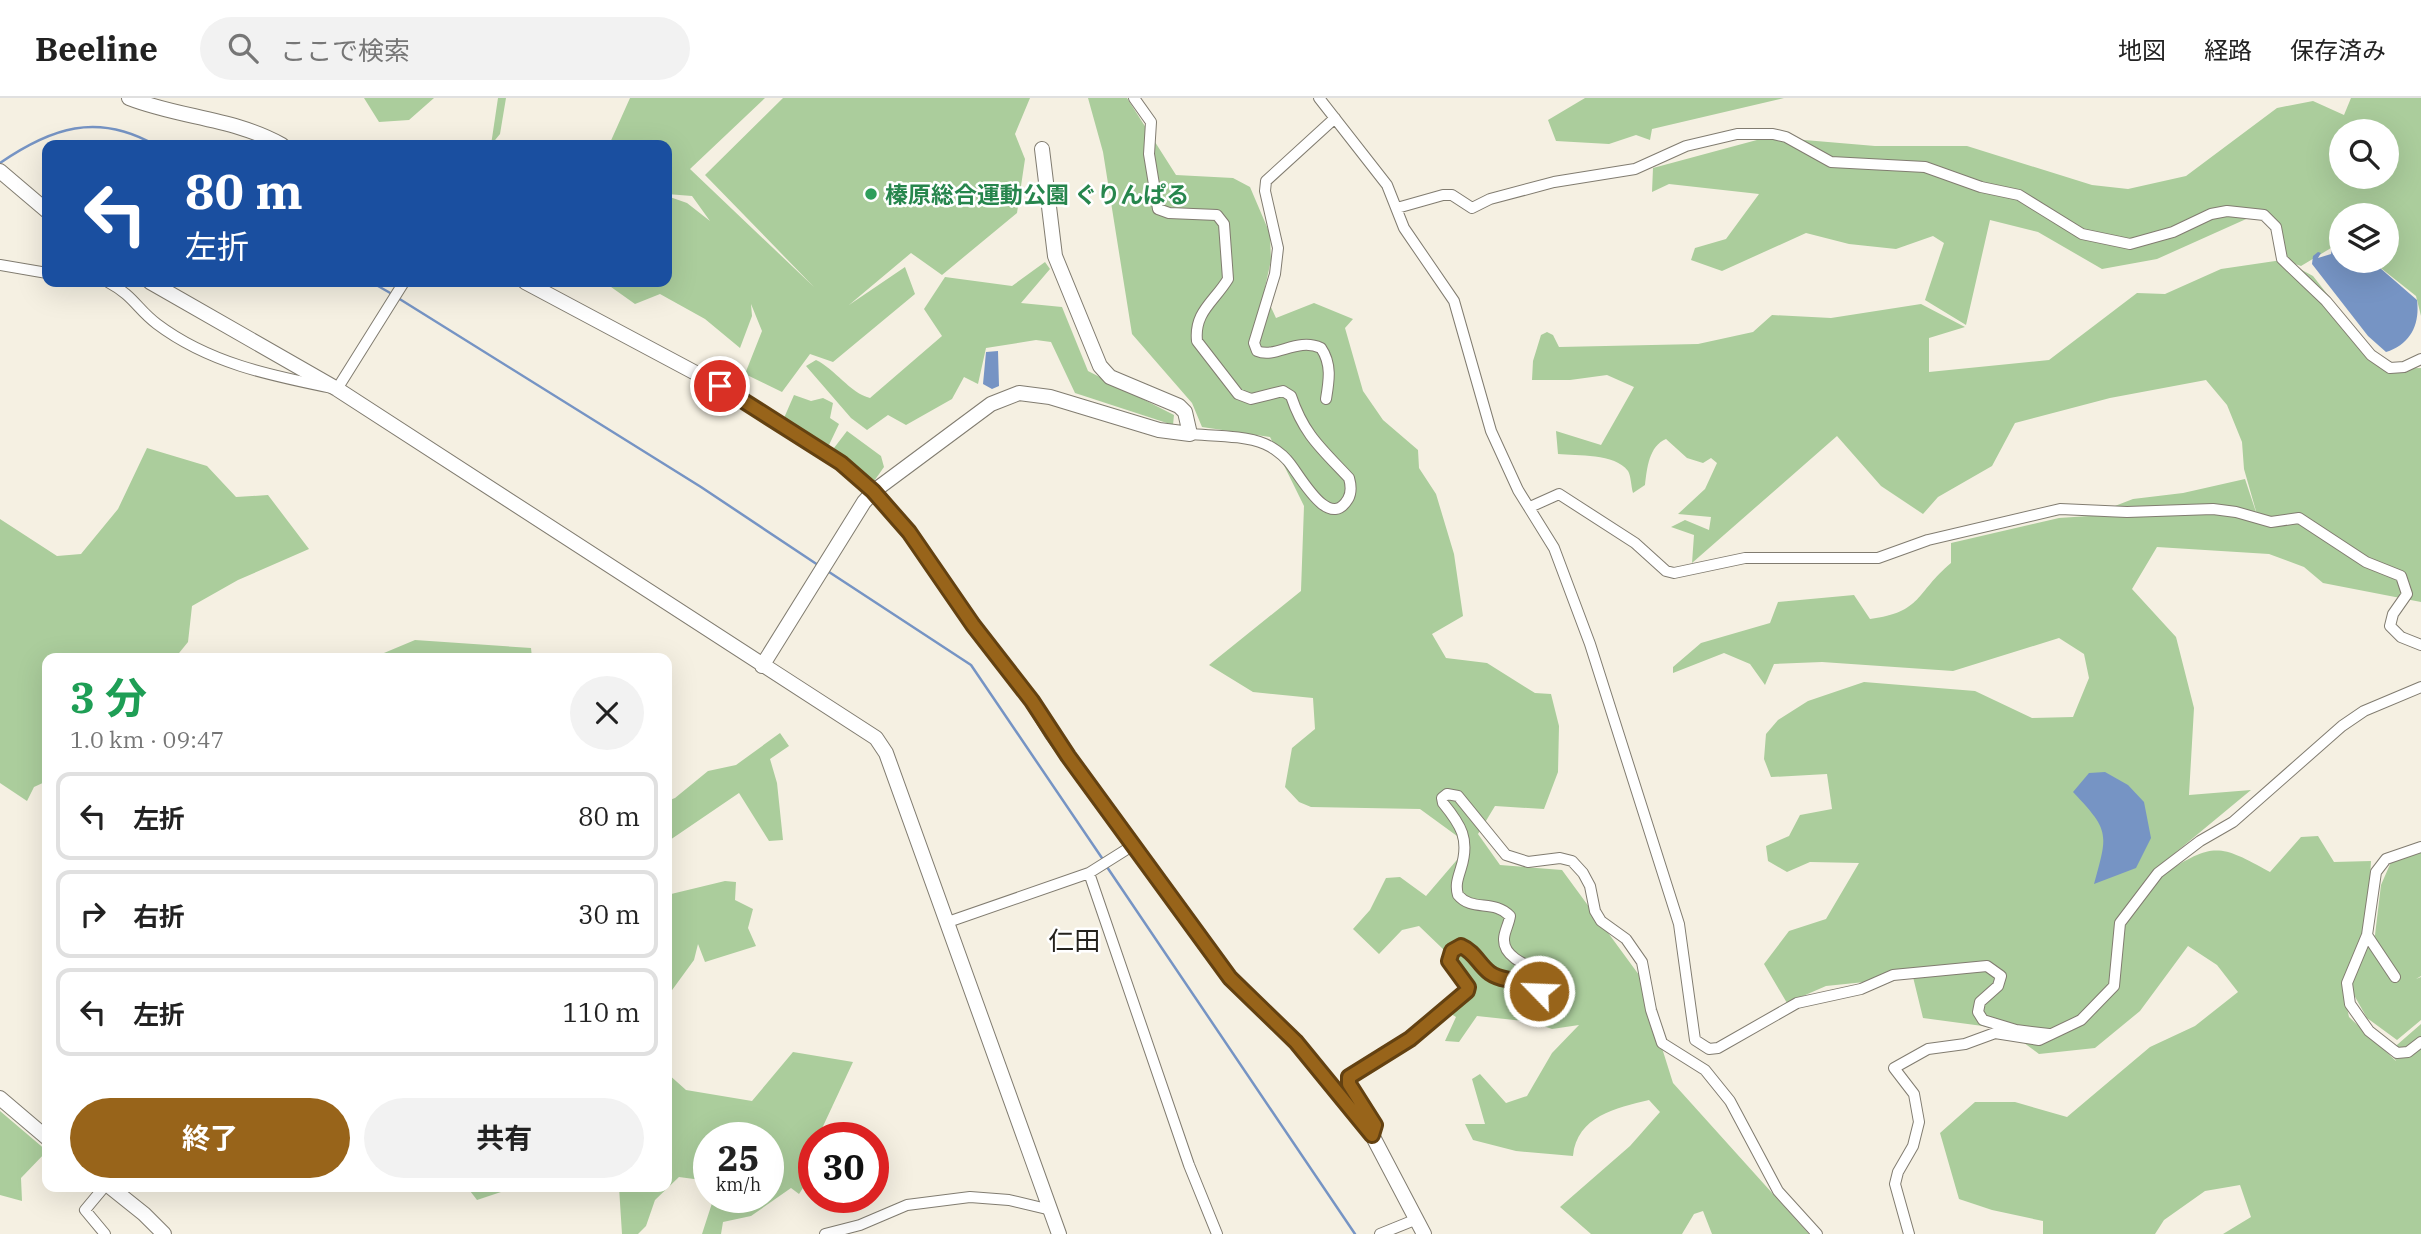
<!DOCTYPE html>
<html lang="ja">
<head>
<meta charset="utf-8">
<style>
	body { margin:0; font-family:"IBM Plex Serif","Noto Sans JP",serif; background:#f2f2f2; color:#222; height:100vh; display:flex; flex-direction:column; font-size:26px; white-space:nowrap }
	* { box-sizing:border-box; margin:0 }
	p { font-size:23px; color:#767676 }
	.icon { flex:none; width:38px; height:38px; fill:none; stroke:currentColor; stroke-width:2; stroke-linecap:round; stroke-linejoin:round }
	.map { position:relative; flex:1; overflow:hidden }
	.details { position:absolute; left:42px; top:555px; width:630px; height:539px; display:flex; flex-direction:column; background:#fff; border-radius:14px; box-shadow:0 7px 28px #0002 }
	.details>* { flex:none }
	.top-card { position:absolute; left:42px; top:42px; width:630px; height:147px; border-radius:14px; box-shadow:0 7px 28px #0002; background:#1a4fa0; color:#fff; overflow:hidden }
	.controls { position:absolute; left:2329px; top:21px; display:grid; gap:14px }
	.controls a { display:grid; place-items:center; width:70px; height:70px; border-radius:50%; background:#fff; box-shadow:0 7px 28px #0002; font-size:35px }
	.speed { position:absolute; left:693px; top:1024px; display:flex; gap:14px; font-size:35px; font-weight:700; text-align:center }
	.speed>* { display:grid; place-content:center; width:91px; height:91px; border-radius:50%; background:#fff; box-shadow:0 7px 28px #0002; line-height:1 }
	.speed small { font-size:18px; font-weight:400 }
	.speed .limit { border:10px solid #d22; background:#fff; color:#111 }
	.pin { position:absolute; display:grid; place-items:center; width:60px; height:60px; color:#fff; margin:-30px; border:4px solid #fff; border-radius:50%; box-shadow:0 2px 7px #0007 }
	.me { position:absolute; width:77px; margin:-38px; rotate:294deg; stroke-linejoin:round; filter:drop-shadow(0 0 5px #0008) }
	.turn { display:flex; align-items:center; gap:24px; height:147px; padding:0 28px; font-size:32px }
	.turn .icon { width:91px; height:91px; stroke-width:2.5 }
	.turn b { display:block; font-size:49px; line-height:60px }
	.round { display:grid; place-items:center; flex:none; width:74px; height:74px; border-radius:37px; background:#f2f2f2 }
	.head { display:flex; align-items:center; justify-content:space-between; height:119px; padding:0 28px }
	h1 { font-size:42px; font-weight:700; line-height:52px; color:#1e9e55 }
	.cta { display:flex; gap:14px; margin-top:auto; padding:14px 28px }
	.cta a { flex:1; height:80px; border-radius:42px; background:#98641a; color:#fff; font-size:28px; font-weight:700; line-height:80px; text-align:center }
	.cta a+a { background:#f2f2f2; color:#222 }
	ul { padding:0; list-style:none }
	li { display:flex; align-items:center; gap:21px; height:88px; margin:0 14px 10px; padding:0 14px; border:4px solid #e0e0e0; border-radius:14px }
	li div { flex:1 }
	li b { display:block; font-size:26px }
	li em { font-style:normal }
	header { display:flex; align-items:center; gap:42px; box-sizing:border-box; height:98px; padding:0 35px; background:#fff; border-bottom:2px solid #e0e0e0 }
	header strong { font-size:33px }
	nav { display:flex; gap:38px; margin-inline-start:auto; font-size:24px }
	.search { width:490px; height:63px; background:#f2f2f2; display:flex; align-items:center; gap:18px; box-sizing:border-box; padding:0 24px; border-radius:38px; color:#767676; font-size:26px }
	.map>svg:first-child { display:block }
	.green { fill:#abcd9c; fill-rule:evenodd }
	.water { fill:#7694c4 }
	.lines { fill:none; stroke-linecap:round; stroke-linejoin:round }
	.stream { stroke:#7694c4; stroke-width:2.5 }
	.minor-casing { stroke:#817c70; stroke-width:12 }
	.tertiary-casing { stroke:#817c70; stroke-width:16 }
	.minor { stroke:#fff; stroke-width:10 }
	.tertiary { stroke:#fff; stroke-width:14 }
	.route-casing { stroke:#634111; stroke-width:18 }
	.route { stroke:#98641a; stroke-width:12 }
	.leisure-dot { fill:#2e9e5b; stroke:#fff; stroke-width:2.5 }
	.labels { text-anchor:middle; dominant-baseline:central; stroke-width:5; stroke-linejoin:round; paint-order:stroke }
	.leisure-label { font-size:23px; font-weight:bold; fill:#27864d; stroke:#fff; text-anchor:start }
	.quarter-label { font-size:26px; fill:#24221d; stroke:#fff }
</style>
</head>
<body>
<header>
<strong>Beeline</strong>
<div class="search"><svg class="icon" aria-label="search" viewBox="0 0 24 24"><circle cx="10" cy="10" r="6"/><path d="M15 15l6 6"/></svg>ここで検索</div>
<nav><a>地図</a><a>経路</a><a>保存済み</a></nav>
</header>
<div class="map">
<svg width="2421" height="1136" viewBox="0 0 2421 1136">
	<rect width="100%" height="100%" fill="#f5f0e2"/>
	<path class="green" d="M364,0H434L409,22L379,24Z
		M498,0H506L500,36L491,47Z
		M630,0H765L690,71L814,189L705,77L783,0H1030L1015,36L1025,61L1017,115L942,177L911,155L849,207L905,169L915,196L833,264L810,256L782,294L745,276L762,233L751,206L752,218L740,250L705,221L660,196L635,206L604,184H667V98L687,105L710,123L692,98L667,96V47H609Z
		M1088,0H1127L1176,77L1233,80L1250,89L1270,136L1271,162L1264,194L1276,220L1314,205L1353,221L1345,230L1363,293L1383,322L1418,352L1419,370L1436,396L1454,456L1463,518L1432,536L1446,560L1487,565L1535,595L1551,596L1559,628L1558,674L1544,711L1495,708L1478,736L1500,767L1562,772L1639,877L1673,985L1809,1136H1712L1703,1113L1694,1116L1682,1136H1591L1560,1109L1630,1048L1660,1014L1649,1002C1616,1010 1577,1018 1573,1058L1516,1053L1473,1042L1465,1026H1485L1472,981L1480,976L1506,1005L1527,998L1552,955L1579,927L1552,931L1532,924L1477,918L1459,944L1445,943L1456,919L1448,914L1476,891L1468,875L1419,828L1402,832L1379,856L1353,831L1370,812L1386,780L1400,779L1426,798L1462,756L1457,738L1420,711L1311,709L1299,704L1285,689L1292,650L1315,631L1313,600L1253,594L1209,567L1301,493L1304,408L1270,339L1202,329L1192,305L1132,236L1103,54Z
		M1585,0H1784L1652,31L1650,42L1636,37L1609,46L1556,43L1548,22Z
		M2351,0H2421V218L2416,198L2372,163H2387V117H2342L2341,144L2301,168L2283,162L2313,178L2386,271L2421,270V504L2323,485L2304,469L2269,456L2157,449L2132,491L2176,539L2194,610L2189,697L2251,692L2158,769L2163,776C2213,745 2218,745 2270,774L2301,739L2318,738L2334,764L2371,763L2368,820L2342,887L2349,919L2396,963L2390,953L2421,926V1136H2223L2251,1119L2240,1087L2205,1093L2164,1122L2155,1136H2043V1123L1992,1112L1959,1101L1940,1035L1975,1004H2015L2067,1019L2150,949L2195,928L2238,894L2217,867L2188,848L2140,913L2095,950L2039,956L2005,931L1923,920L1913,879L1826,888L1787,905L1764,866L1789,833L1826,821L1859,765L1810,764L1787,774L1768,763L1766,748L1789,738L1800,717L1832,711L1827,676L1771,679L1764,661L1766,636L1778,622L1808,603L1864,584L1975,593L2032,620L2073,619L2089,580L2084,556L2059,540L1953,573L1822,564L1774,566L1765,587L1750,566L1724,555L1673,575V569L1701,545L1770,525L1778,504L1854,497L1870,521C1923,514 1915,495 1951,465V445L2059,420L2089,418L2133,401L2183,395L2245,381L2258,420L2244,371L2242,344L2227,307L2206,282L2110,300L2015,325L1992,368L1938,399L1923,416L1881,388L1837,338L1692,465L1694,437L1671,429L1685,422L1709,432L1711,419L1678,416L1705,391L1717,365L1711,360L1703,365L1687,360L1666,341C1649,348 1647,370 1645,387L1633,395C1631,388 1631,378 1628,373C1615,355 1577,358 1558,356L1556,333L1601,347L1634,289L1607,277L1570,282H1532L1533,263L1541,237L1547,234L1553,237L1559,249L1698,246L1753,234L1772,217L1831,220L1921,206L1965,229L1929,240V274L2049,262L2137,195L2165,196L2221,171L2282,162L2264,113L2157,161L2102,171L2038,134L1990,122L1966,227L1925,202L1944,145L1933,138L1896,151L1849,146L1806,135L1722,173L1691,162L1695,150L1726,141L1759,96L1669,86L1652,94L1653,70L1768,39L1875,48H1967L2092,87L2128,91L2186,78L2277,10L2313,3L2344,17ZM2342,33H2387V79H2342Z
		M1045,164L1050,171L1021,205L1062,209L1088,273L1174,317L1173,327L1075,295L1051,244L1036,242L986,250L978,286L964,279L952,301L906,327L888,317L867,332L851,320L806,268L816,262C835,271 850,295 870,300L942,238L924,211L945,179L1012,188Z
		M794,297L811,303L823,300L833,305L830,320L839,326L829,347L784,320Z
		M847,333L881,358L884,369L872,386L834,350Z
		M147,350L207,368L236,399L268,397L309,451L238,482L192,508L188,544L175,560H47V683L34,689L27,703L0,685V421L57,458L81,456L118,411Z
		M415,542L531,550L532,560H372Z
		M780,635L789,648L770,661L777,685L783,742L769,743L739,695L667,744V703L675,700L708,673L736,667Z
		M2421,752V878L2416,881L2421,879V922L2397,942L2367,920L2350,890L2367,845L2375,837L2381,787L2391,764Z
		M667,774V797L725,783L736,784L735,802L753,811L748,830L756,848L705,864L698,846L694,862L667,899Z
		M793,954L853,964L818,1039L814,1040L812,1076L799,1096L791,1090L751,1118L723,1124L721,1136H702L714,1099H768V1040H709V1083L679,1079L655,1102L646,1128L638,1136H622L619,1089L667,1088V975L686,992L752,1003Z
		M0,1013L47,1053L21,1080L22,1103L0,1097Z
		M467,1089H516L477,1102Z"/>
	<path class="water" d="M2341,145L2342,163H2372L2417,202C2420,226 2411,246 2386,254L2368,238L2312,166L2313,158L2318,154L2321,155L2318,160L2331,156L2332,150Z
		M998,253L999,288L992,291L983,286L986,254Z
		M2105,674L2128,687L2144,704L2151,740L2136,770L2094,786C2108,735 2110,733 2073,694L2089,675Z"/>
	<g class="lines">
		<path class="stream" d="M0,65C51,30 97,14 155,47
			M371,184L392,196
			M398,200L701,389L818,467
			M826,472L971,567L1104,763
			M1107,769L1355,1136"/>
		<g class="minor-casing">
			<path id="minor" d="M1134,0L1151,24L1149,56L1158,111L1169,115L1217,117L1224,126L1228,181C1214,204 1194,214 1197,243L1238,296L1251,301L1283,293L1291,298C1304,337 1322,351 1349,380C1351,387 1352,394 1348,401C1328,435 1298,373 1287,362C1282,356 1272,349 1265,346C1244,337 1212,338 1190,336
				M1319,0L1387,87L1404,130L1454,203L1491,333L1518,392L1554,450L1590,546L1679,826L1695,942L1709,951L1718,950L1797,905L1861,891L1893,877L1987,868L2001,878L1998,888L1980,904L1978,914L1983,922L2016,932L2049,936
				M1397,110L1443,97H1452L1472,110L1490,101L1554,84L1635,71L1686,48L1737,36H1773L1786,39L1831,64L1925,69L1981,89L2019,97L2082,136L2130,146L2173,134L2211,116L2227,113L2264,117L2276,129L2282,161L2326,203L2371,257L2390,270L2404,269L2421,261
				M0,167L47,175
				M108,184C134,198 137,211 157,226C210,266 273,278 337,291L404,184
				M1326,301C1329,283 1332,266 1321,250C1297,239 1276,261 1257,253L1254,245L1275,176L1278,150L1265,93L1266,83L1335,20
				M1530,409L1559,396L1635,445L1666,473L1674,475L1745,460H1878L1928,442L2060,411L2127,414L2213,411L2236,414L2271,424L2299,420L2366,464L2401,478L2407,496L2393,516L2390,528L2401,539L2421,547
				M2421,749L2386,761L2376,774L2367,837L2347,885L2350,906L2369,933L2397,955L2408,954L2421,944
				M1089,775L1189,1067L1217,1136
				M948,824L1089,775L1132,748
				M2367,837L2395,879
				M1372,1037L1375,1027L1349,986L1354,973L1410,941L1467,893L1468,889L1449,863L1452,853L1461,848C1475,854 1478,867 1490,875C1504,885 1514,877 1531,894L1539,893L1546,886L1543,874C1529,868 1503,860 1504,841C1504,834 1509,826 1510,818C1494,801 1472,814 1458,797C1455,787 1458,780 1461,770C1470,741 1461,727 1443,705L1442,700L1447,696L1458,698L1506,757L1528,764L1560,760L1572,763L1583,775L1590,788L1595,813L1601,823L1626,841L1642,864L1651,912L1662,945L1705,972L1730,1003L1778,1093L1817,1136
				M105,1136L85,1112L105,1088
				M825,1136L860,1127L907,1107L970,1099L1009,1102L1051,1112
				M1380,1136L1417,1121
				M1909,1136L1895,1086L1898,1074L1913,1048L1919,1024L1914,996L1894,970L1928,951L1965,946L1995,935L2039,942L2081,922L2114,888L2120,825L2158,775L2200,743L2233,724L2342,628L2364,613L2421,589"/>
		</g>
		<g class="tertiary-casing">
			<path id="tertiary" d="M129,0C180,20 234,20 282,47
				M0,73L47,113
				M150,184L337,291L876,640L886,655L1059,1136
				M525,184L720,288L841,365L874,393L909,434L973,527L1032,603L1052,636L1230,880L1296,944L1372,1037L1424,1136
				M762,568L864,404L874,393L991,306L1019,295L1050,299L1159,332L1190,336L1185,314L1179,308L1110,279L1100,268L1055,158L1042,51
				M0,1000L47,1040
				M109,1088L144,1116L164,1136"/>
		</g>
		<use href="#minor" class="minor"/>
		<use href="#tertiary" class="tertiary"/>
	</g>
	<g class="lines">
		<g class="route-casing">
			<path id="route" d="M720,288L841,365L873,393L909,434L973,527L1032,603L1068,658L1230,880L1296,944L1372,1037L1375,1027L1349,986V979L1410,941L1467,893L1468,889L1449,863L1452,853L1461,848C1475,854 1479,867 1490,875C1504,885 1514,877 1531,894L1539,893"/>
		</g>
		<use href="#route" class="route"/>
	</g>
	<circle class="leisure-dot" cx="871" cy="96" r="7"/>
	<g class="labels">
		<g class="leisure-label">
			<text x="885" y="96">榛原総合運動公園 ぐりんぱる</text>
		</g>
		<g class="quarter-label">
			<text x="1074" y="842">仁田</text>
		</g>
	</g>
</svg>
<div class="controls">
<a><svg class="icon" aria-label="search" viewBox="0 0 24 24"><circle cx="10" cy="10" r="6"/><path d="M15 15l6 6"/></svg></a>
<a><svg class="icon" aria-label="layers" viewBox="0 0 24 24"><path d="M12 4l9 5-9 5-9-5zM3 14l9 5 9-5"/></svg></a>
</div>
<div class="speed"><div>25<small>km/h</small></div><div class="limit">30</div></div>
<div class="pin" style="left:720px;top:288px;background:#d93025"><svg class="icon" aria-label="arrive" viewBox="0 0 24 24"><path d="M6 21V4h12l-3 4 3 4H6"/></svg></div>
<svg class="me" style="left:1539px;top:893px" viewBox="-20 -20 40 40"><circle r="17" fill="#98641a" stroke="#fff" stroke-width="3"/><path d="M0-11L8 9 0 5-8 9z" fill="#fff"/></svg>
<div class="top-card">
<div class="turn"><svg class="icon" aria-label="left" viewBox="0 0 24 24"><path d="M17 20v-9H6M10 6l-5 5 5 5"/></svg><div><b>80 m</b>左折</div></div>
</div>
<section class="details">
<div class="head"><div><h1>3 分</h1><p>1.0 km · 09:47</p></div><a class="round"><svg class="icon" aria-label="close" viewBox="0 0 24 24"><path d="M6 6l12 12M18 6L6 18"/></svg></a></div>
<ul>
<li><svg class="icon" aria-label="left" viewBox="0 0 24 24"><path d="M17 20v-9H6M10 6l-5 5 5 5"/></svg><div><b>左折</b></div><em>80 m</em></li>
<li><svg class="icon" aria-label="right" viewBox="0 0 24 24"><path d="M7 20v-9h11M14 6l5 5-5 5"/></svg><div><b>右折</b></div><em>30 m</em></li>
<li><svg class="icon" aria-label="left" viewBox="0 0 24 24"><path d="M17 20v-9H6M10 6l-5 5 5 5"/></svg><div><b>左折</b></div><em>110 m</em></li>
</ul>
<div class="cta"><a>終了</a><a>共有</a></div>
</section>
</div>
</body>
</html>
